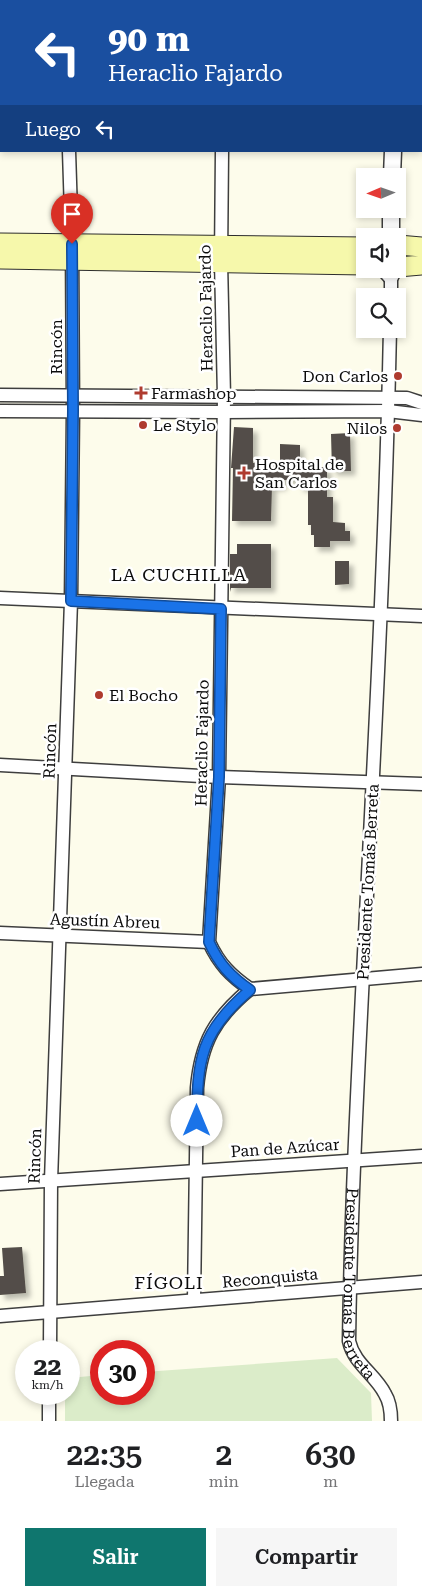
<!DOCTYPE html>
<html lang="es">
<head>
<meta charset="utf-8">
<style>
	body { margin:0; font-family:"Roboto Serif",serif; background:#f6f6f6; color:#202124; height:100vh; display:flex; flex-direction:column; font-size:19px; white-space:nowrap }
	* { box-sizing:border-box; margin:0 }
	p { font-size:16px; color:#757577 }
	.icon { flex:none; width:28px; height:28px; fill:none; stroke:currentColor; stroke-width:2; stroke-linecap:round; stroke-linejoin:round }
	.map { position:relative; height:1421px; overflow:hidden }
	.details { display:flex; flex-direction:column; background:#fff; flex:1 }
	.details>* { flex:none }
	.banner { position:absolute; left:0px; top:0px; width:422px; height:152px; box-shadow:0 2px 8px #0003; background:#1a4fa0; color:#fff; overflow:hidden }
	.needle { width:32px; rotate:268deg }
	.tools { position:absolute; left:356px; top:168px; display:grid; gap:10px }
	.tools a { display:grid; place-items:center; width:50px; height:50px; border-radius:0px; background:#fff; box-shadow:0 2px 8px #0003; font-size:25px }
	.speed { position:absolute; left:15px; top:1340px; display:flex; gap:10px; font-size:25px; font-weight:700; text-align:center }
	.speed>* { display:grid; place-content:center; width:65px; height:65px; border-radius:50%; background:#fff; box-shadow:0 2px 8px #0003; line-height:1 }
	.speed small { font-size:12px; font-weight:400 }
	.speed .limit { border:8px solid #d22; background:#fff; color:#111 }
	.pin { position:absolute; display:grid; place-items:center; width:42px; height:42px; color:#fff; margin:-51px -21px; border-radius:50% 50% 50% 0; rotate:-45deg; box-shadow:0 0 5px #0007 }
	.pin .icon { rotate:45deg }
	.me { position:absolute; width:55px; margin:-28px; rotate:0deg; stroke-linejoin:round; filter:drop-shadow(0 0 4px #0008) }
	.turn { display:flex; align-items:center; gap:18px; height:105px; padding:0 25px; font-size:22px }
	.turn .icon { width:65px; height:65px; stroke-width:2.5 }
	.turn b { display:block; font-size:35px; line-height:42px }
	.then { display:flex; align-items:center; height:48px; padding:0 25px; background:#0003; gap:10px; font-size:19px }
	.eta { display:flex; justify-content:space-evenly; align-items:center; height:85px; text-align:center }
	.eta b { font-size:30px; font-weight:600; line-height:35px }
	.primary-button { display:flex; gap:10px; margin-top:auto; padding:10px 25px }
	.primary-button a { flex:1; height:58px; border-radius:0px; background:#0f766e; color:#fff; font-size:20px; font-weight:600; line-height:58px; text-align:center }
	.primary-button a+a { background:#f6f6f6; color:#202124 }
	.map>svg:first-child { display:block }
	.pitch { fill:#dbecc9 }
	.building { fill:#534e48; filter:url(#shadow) }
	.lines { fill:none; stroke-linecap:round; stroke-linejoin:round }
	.minor-casing { stroke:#3e3e3e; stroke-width:15 }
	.tertiary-casing { stroke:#3e3e3e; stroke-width:19 }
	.secondary-casing { stroke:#2d2d2d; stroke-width:21 }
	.minor { stroke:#fff; stroke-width:12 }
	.tertiary { stroke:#fff; stroke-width:16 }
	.secondary { stroke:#f6f8ab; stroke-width:19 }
	.route-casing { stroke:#114b97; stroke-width:12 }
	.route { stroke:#1a73e8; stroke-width:9 }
	.poi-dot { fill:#af3b2f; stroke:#fff; stroke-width:2 }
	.labels { text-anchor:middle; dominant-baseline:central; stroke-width:5; stroke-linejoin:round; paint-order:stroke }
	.street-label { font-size:16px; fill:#0b0b0b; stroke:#fff }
	.poi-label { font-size:16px; fill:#0b0b0b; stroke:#fff; text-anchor:start }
	.neighbourhood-label { font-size:18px; letter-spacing:1px; fill:#0b0b0b; stroke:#fff }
</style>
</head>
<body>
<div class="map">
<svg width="422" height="1421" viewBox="0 0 422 1421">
	<defs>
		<filter id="shadow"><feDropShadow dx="4.5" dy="4.5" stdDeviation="2.5" flood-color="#0004"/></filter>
	</defs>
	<rect width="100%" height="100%" fill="#fdfceb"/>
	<path class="pitch" d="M337,1358L371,1393L372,1421H65V1394H69V1378L101,1375V1394H144V1372Z"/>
	<path class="building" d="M234,427L253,428V463L280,464V444L300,445V462H303V467H327V497H333V522L345,523V531H350V541H330V547H314V535H311V525H308V487H299V480H282V486H272L271,521H232L233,468H231Z
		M350,433L351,471H332L331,434Z
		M237,544H271V588H231L230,592V554H237Z
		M335,561H349V584L335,585Z
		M22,1247L26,1293L0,1295V1276H4L2,1248Z"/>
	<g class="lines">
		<g class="minor-casing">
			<g id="minor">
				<path d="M66,0V1"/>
				<path d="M223,0V1"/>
				<path d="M421,64H422"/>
				<path d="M0,66H1"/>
				<path d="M222,151L221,262L224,397L219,777L209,942C219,964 231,976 250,989"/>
				<path d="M382,269L391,279"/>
				<path d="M391,296V279L396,269"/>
				<path id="s1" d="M390,329C386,524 376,719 366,914C359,1056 351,1198 349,1341C354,1364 375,1374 385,1394C390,1402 391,1411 391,1421"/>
				<path d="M0,395L407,398L422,403"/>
				<path d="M0,411L224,412L388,411L422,415"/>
				<path d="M0,598L422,616"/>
				<path d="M0,765L219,777L422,784"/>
				<path d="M0,933L209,942"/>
				<path d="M250,989L422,974"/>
				<path d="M0,1184L422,1156"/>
				<path d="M194,1300L197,1088C201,1042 215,1018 250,989"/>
				<path d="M0,1316L422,1282"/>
				<path d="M50,1351L51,1181L71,601L73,411L72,244L69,151"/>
				<path d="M49,1421V1394"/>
			</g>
		</g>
		<g class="tertiary-casing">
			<path id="tertiary" d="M397,1V0
				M392,176L393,151
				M391,209V236"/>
		</g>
		<g class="secondary-casing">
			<path id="secondary" d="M0,243L365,247
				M398,245L422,247
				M0,259L365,265
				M398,267L422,265"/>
		</g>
		<use href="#minor" class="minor"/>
		<use href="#tertiary" class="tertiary"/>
		<use href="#secondary" class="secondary"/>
	</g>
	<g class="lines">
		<g class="route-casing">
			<path id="route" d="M72,244L73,410L71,601L221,609L219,777L209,942C219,964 230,976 250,990C201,1031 197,1059 197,1121"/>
		</g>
		<use href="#route" class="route"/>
	</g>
	<g class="poi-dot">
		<circle cx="398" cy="376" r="5"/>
		<path d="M138.5 385.5h5v5h5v5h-5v5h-5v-5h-5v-5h5z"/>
		<circle cx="143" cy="425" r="5"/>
		<circle cx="397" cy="428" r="5"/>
		<path d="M241.5 465.5h5v5h5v5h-5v5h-5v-5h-5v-5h5z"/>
		<circle cx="99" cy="695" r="5"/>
	</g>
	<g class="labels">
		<g class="street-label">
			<text transform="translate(206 308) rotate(-91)">Heraclio Fajardo</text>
			<text transform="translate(56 347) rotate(-90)">Rincón</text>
			<text transform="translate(202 743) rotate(-89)">Heraclio Fajardo</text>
			<text transform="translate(50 751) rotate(-88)">Rincón</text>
			<text transform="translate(368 882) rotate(-87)">Presidente Tomás Berreta</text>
			<text transform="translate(105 921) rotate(2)">Agustín Abreu</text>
			<text transform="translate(285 1148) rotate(-4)">Pan de Azúcar</text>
			<text transform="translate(35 1156) rotate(-88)">Rincón</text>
			<text transform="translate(270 1278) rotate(-5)">Reconquista</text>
			<text stroke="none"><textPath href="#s1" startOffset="958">Presidente Tomás Berreta</textPath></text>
		</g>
		<g class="poi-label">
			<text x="388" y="376" text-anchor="end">Don Carlos</text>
			<text x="151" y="393">Farmashop</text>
			<text x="153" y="425">Le Stylo</text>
			<text x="387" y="428" text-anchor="end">Nilos</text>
			<text x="255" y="464">Hospital de<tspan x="255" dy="18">San Carlos</tspan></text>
			<text x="109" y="695">El Bocho</text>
		</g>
		<g class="neighbourhood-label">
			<text x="179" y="574">LA CUCHILLA</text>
			<text x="169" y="1282">FÍGOLI</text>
		</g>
	</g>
</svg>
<div class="tools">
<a><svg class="needle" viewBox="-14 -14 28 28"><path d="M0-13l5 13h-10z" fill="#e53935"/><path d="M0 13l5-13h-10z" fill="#757577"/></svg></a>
<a><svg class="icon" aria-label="sound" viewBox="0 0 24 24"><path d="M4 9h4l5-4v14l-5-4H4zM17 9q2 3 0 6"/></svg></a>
<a><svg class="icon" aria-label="search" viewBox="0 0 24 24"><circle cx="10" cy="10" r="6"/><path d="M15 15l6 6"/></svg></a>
</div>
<div class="speed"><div>22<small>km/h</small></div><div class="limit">30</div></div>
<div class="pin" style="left:72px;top:244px;background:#d93025"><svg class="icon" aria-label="arrive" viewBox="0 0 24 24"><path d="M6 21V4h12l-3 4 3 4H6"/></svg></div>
<svg class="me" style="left:197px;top:1121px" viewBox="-20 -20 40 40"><circle r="19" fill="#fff"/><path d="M0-13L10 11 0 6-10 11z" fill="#1a73e8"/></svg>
<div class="banner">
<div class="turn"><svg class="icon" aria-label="left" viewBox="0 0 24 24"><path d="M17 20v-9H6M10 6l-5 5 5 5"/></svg><div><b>90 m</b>Heraclio Fajardo</div></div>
<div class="then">Luego<svg class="icon" aria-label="left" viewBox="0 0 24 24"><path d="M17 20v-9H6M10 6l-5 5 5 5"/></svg></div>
</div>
</div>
<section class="details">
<div class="eta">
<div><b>22:35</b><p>Llegada</p></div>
<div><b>2</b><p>min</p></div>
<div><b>630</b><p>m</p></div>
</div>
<div class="primary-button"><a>Salir</a><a>Compartir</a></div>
</section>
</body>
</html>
